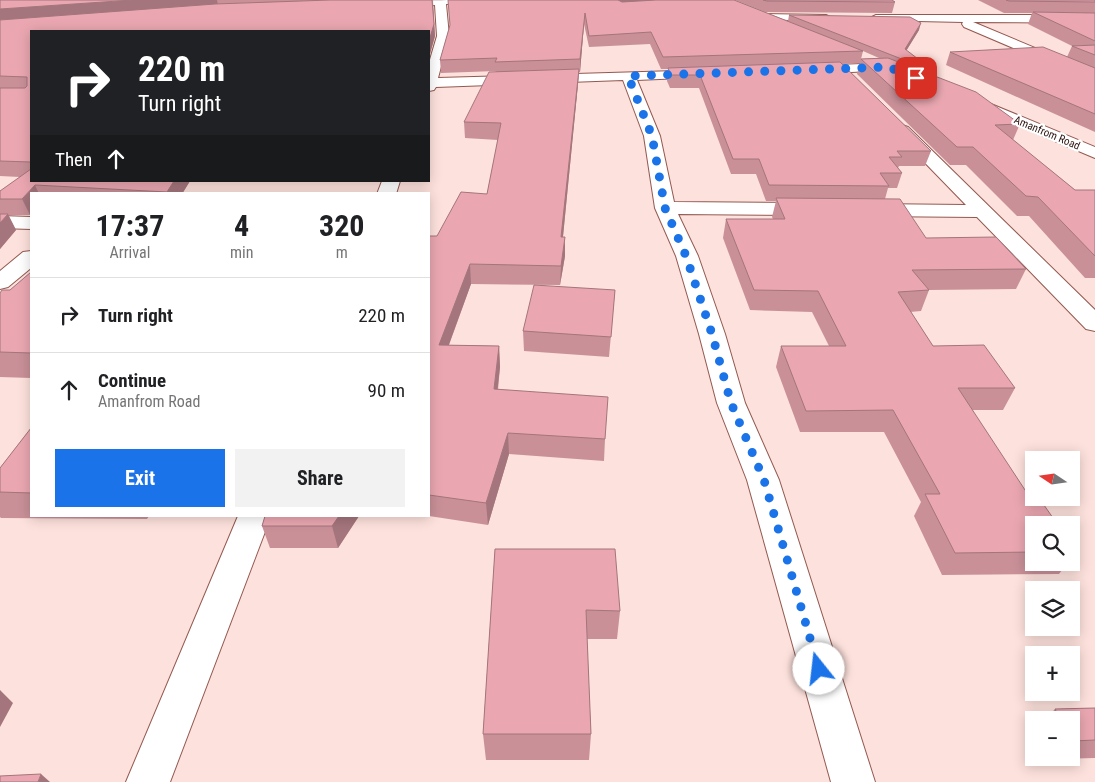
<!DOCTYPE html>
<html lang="en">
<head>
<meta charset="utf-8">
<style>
	body { margin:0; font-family:"Roboto Condensed",sans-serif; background:#f2f2f2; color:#202124; height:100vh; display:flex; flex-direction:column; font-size:19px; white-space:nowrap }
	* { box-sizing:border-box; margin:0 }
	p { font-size:16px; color:#757577 }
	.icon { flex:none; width:28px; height:28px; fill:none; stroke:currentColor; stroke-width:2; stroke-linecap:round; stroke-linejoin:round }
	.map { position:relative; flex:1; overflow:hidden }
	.drawer { position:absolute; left:30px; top:192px; width:400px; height:325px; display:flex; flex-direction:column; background:#fff; border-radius:0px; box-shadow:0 2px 12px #0003 }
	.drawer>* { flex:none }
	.hud { position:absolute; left:30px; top:30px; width:400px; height:152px; border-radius:0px; box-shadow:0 2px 12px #0003; background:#202124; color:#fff; overflow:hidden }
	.needle { width:32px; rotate:283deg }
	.tools { position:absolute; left:1025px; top:451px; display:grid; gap:10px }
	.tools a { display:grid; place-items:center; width:55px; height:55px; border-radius:0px; background:#fff; box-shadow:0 2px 12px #0003; font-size:25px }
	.pin { position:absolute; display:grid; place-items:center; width:42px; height:42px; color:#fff; margin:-21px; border-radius:10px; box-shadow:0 2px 8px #0006 }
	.me { position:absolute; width:55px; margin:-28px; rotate:344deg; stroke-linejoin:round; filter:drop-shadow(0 0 4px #0008) }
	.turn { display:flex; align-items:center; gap:18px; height:105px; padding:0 25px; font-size:22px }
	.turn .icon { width:65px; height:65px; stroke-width:2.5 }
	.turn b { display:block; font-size:35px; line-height:42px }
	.then { display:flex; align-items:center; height:48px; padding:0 25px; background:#0003; gap:10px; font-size:19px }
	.eta { display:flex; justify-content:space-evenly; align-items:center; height:85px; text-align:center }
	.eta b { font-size:30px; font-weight:700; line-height:35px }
	.button { display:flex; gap:10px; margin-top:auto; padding:10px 25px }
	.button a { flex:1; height:58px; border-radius:0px; background:#1a73e8; color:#fff; font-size:20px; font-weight:700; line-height:58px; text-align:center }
	.button a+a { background:#f2f2f2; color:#202124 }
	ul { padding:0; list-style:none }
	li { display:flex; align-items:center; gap:15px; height:75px; padding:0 25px; border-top:1px solid #e0e0e0 }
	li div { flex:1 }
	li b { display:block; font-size:19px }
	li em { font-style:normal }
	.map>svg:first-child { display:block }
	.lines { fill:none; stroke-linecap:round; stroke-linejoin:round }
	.minor-casing { stroke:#935950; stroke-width:2 }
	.tertiary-casing { stroke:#935950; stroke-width:2 }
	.minor { fill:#fff; fill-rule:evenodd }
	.tertiary { fill:#fff; fill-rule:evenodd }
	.wall { fill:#c99098 }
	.shaded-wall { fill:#a4757c }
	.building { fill:#eaa7b1; stroke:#a4757c }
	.route { stroke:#1a73e8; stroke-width:9; stroke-dasharray:0 16.2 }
	.labels { text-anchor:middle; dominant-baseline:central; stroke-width:4.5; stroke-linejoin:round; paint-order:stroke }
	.far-street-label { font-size:11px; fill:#2d1512; stroke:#fff }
</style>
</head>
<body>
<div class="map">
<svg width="1095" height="782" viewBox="0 0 1095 782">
	<rect width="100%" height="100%" fill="#fde1dc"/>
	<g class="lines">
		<g class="minor-casing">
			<path id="minor" d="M470,0L465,3L446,4L449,36L438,78L710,70L712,73L710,76L705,77L637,80L660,136L674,202L812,203L819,205L822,209L819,213L812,215L678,214L698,256L725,334L745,403L779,480L875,782H831L747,480L717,403L699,334L676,256L655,208L644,136L623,80L436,87L434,90L429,91V63L437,36L435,5L396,7L390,4C398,0 457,0 470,0Z
				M760,14L826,15L832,18L826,21L756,19L754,17L756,15Z
				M876,15H1095V23L973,22L1095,73V83L964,27L962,24L963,22L872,20L870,18Z
				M888,63L895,67L893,70L810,74L803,70L810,66Z
				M902,125L908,127L1095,310V331L1086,329L977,217L870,216L863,214L860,210L863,206L870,204L966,205L896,133L894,130L896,127Z
				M382,181H400L396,194H377Z
				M0,216L31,217V229L0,228Z
				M31,251V268L8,287L0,289V271L23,252Z
				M238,516H271L170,782H126Z"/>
		</g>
		<g class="tertiary-casing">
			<path id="tertiary" d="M974,97L1095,147V158L969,105L966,102L969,99Z"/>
		</g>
		<use href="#minor" class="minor"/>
		<use href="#tertiary" class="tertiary"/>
	</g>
	<path class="wall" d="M0,0H433L435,36L429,57V31H31V181H190L182,194H31V213L30,215H8L16,230L0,249V191L20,177L0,176Z
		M734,0L788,21L789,15L919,30L906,51L935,72L934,76L1020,124L1013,140L1075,190H1095V278H1085L1029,216H1017L966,165H950L857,74L861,59L879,58L863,51L860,63L842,64L931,151L925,166H899L898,168L902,173L897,188H888L885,199L926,238L1026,269L1016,289L929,290L921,311L910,312L933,346L1015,388L1003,410H972L1034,525V562H1068L1059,574L942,575L914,516L921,502L884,432H800L776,367L781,346H829L812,312L750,310L723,238L726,219H773L772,217L776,201H766L756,174H731L699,88H670L667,81L668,69H661L650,44L589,47L584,24L580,72H579L578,84L563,237L565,256L560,285L471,284L449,345L499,346L500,367L498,390L605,439L604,461L509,454L488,525L429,516V236H437L487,194L498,140L465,138L464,122L496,71L441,73L440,60L450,25Z
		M735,0H892L895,2L892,13L765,12Z
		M978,0H1095V132L946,65L950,52L1067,57L1072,46L1028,24L1032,13H1004Z
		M31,272V378L0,377V293L10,290Z
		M615,290L609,357L524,351L523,331Z
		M31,428V516H149L147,519L1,518L0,517V468Z
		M265,516H359L338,548H270L262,526Z
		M1071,546L1075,552L1071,558Z
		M495,549L620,611L617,639H587L591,734L589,760H486L483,734Z
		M1095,708V758L1054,759L1053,758H1071V720H1045L1055,709Z"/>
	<path class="shaded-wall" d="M133,0H217L218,5L0,20V9Z
		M616,0H701L621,5Z
		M433,7L435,36L429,57V41Z
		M585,13L584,24L580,72V59Z
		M921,23L919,30L903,56L905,49Z
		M579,69L578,84L561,256V237Z
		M174,181H190L182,194H167V192Z
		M35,185L39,194H31V213L30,215L22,199Z
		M8,214L16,230L0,249V223Z
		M565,237V256L560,285L561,266Z
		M470,264L471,284L441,366L439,345Z
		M499,346L500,367L495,411L494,389Z
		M508,433L509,454L488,525L486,503Z
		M339,516H359L338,548L332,526Z
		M0,690L13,703L0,727Z
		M41,774L50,782H38Z"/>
	<path class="building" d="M0,0H133L0,9Z
		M330,0H432L434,24L429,41V31H31V162L0,161V88H25L27,86V77L0,76V20L215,4Z
		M448,0H618L622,2L656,0H734L863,51L663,57L651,32L589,36L585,13L580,59L495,62L497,58L440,60L450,25Z
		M763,0H892L895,2L767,1Z
		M1006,0H1095V2L1009,1Z
		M1033,12L1095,13V41Z
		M789,15L910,17L921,23L905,49L935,72Z
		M1095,45V55L1072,46Z
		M1043,47L1095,68V114L950,52Z
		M888,58L976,92L1020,124L995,125L1075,190H1095V256L1038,197L1026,196L973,147H957L861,59Z
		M840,62L931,151H897L902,157H889L902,173H880L889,186L769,185L759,159H733L700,75H671L668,68Z
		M579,69L561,237H565L561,266L470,264L439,345L499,346L494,389L608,397L605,439L508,433L486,503L429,495V236H437L461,192L487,194L501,123L464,122L489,72Z
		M31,169V181H174L167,192L35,185L22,199H0V191Z
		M776,198L900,199L926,238L996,237L1026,269L912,270L929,290L898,292L933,346L984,345L1015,388H958L1027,493H1034V498H1039L1058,525H1034V552L955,553L925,494H940L893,410L806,411L781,346H846L818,291L754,290L726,219H785Z
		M0,214H8L0,223Z
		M31,272V353L0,352V293L2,290H10Z
		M534,285L615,290L611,337L523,331Z
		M31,428V493L0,492V468Z
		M265,516H339L332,526H262Z
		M1071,546L1075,552H1071Z
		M495,549H615L620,611L586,610L591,734H483Z
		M1095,708V740L1073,741L1071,737V720H1061L1055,709Z
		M41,774L38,782H0V776Z"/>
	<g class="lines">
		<path class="route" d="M819,669L764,480L731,403L712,334L686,256L665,208L652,136L628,76L888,67L916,78"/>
	</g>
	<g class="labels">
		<g class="far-street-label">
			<text transform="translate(1047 133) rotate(23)">Amanfrom Road</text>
		</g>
	</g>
</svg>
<div class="tools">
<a><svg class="needle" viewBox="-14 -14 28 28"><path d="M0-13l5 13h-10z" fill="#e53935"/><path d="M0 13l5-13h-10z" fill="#757577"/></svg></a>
<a><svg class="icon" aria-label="search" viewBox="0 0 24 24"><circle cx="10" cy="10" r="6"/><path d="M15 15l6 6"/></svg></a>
<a><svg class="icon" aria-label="layers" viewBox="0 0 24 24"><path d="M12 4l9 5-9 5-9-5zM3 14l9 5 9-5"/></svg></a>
<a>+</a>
<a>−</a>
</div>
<div class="pin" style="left:916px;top:78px;background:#d93025"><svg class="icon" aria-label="arrive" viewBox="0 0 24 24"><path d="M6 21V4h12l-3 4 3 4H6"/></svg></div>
<svg class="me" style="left:819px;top:669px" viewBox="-20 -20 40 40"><circle r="19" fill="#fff"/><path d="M0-13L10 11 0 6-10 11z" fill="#1a73e8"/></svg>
<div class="hud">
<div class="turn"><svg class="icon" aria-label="right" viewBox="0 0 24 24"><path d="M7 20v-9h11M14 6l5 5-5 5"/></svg><div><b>220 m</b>Turn right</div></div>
<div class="then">Then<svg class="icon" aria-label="ahead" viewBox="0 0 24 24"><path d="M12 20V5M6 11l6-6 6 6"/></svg></div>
</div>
<section class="drawer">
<div class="eta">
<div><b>17:37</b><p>Arrival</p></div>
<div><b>4</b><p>min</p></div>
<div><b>320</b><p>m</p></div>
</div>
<ul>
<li><svg class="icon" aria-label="right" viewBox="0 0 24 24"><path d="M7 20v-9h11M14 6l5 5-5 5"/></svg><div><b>Turn right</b></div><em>220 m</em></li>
<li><svg class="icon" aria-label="ahead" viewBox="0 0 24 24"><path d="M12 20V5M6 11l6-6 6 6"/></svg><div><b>Continue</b><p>Amanfrom Road</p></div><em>90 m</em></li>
</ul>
<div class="button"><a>Exit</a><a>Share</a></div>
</section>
</div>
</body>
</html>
